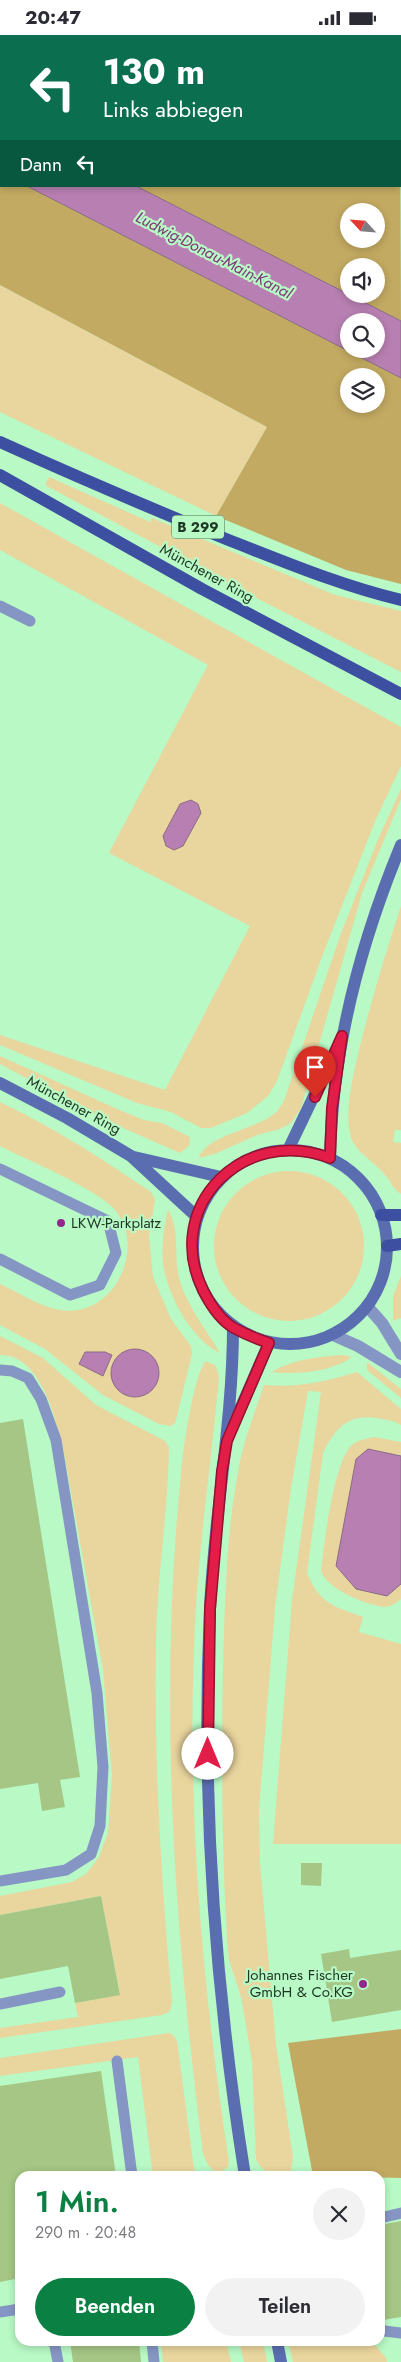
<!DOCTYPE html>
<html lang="de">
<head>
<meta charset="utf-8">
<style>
	body { margin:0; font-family:Jost,sans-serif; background:#f2f2f3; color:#2b2b33; height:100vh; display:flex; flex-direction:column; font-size:19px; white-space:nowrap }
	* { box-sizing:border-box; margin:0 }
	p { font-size:16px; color:#7c7c81 }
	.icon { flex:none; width:28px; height:28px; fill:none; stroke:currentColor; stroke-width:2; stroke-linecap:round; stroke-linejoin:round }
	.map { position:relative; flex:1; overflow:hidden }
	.drawer { position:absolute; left:15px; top:2136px; width:370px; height:175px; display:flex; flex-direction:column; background:#fff; border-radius:15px; box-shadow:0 2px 8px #0003 }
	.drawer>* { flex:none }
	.banner { position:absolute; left:0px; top:0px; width:401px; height:152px; box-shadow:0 2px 8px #0003; background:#0b6e4f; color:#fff; overflow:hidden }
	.needle { width:32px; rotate:296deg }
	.fabs { position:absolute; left:340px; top:168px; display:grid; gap:10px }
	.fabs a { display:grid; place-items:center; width:45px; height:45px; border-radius:50%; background:#fff; box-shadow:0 2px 8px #0003; font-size:25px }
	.pin { position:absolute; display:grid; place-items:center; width:42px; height:42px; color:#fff; margin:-51px -21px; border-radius:50% 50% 50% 0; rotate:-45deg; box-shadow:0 0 5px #0007 }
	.pin .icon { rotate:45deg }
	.me { position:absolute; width:55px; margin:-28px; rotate:0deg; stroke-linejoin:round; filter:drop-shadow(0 0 4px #0008) }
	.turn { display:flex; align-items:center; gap:18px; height:105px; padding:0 20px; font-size:22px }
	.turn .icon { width:65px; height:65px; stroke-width:2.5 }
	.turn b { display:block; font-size:35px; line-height:42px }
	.then { display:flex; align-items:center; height:48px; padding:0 20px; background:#0003; gap:10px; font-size:19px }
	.round { display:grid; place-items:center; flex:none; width:52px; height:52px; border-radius:26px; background:#f2f2f3 }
	.overview { display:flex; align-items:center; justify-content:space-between; height:85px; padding:0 20px }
	h1 { font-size:30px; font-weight:600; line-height:38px; color:#0b8043 }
	.action { display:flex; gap:10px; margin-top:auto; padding:10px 20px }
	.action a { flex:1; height:58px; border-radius:30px; background:#0b8043; color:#fff; font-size:20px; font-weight:600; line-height:58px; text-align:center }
	.action a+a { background:#f2f2f3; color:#2b2b33 }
	.status { display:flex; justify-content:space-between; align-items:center; height:35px; padding:0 25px; background:#fff; direction:ltr }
	.status svg { height:14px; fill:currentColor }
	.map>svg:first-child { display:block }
	.green { fill:#e9d59e }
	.forest { fill:#c3aa62; fill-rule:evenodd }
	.water { fill:#b880b2; stroke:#8a6a87; fill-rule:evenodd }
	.building { fill:#a5c685 }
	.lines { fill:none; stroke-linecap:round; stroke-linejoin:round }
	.service { stroke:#8696c4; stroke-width:11 }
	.minor { stroke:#8696c4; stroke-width:12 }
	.secondary { stroke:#5a6db0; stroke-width:12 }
	.primary { stroke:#3c4fa0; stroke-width:12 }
	.route-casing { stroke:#92132f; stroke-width:12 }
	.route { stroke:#e11d48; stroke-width:9 }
	.poi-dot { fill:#92288c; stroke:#b8f9c5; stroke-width:2 }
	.labels { text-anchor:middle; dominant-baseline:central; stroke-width:4.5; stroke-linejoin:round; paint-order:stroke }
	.shield { fill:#b8f9c5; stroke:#4c7154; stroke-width:1 }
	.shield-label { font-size:14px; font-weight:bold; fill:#1e3724 }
	.street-label { font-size:15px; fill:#1e3724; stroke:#b8f9c5 }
	.poi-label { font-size:15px; fill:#1e3724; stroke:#b8f9c5; text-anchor:start }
	.water-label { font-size:16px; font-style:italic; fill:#7c3877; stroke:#b8f9c5 }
</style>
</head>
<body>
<div class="status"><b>20:47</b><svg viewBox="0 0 49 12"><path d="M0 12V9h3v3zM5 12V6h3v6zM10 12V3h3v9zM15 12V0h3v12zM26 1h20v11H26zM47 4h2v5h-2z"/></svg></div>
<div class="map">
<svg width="401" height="2327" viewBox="0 0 401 2327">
	<rect width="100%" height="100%" fill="#b8f9c5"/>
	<path class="green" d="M0,250L267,392L216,481L0,377Z
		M49,442L150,487L152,483L335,560L401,576V637L239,554L45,450Z
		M0,468L401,692V731L376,784L323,919L277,1046L268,1061L247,1078L211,1093H201L171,1077L137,1068L0,1010V1000L165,1055L250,891L109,818L208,630L0,515Z
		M401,754V764L362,858L301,1073L291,1088L280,1094L257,1100L217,1118L199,1123C206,1100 257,1094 274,1079C278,1076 281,1071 284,1066L340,901L379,802Z
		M401,871V1095H395L393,1107L401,1108V1159C392,1153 391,1146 384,1139C374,1126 353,1116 350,1099C345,1072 353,1041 359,1015C371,967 385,919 401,871Z
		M0,1021L117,1074L144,1085L162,1088L190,1102L189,1111L180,1118L105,1085L0,1029Z
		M0,1067C53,1092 102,1124 151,1157L155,1165L149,1202L153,1242L171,1284L191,1311L192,1319L177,1381L175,1388L171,1391L159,1389L103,1360L45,1314L0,1290V1249C24,1260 51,1280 78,1275C120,1268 143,1210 116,1176C100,1155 27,1125 0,1111Z
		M214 1211a75 75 0 1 1 150 0a75 75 0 1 1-150 0Z
		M168,1175C181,1195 173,1225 180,1247C188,1272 207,1296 220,1318C191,1304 168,1261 163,1229C161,1212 164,1193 168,1175Z
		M401,1241V1283L393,1286V1261Z
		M0,1301L43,1323L96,1370L165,1406L169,1412C168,1477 157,1542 156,1608C154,1727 161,1847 172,1966L170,1976L162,1980L0,2003V1993L78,1982L75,1968L120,1959L101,1861L0,1880V1861L72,1847L86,1839L99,1822L108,1798L112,1740L103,1635L63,1412C55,1382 40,1319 0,1320Z
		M343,1320L352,1322C331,1337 296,1340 272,1337C291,1325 320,1321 343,1320Z
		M206,1326L216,1331L219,1342C212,1419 201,1494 196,1571C185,1757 201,1943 229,2127L228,2132C214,2144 207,2130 203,2118C174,1892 158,1665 181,1439C183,1416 193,1341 206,1326Z
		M367,1327L401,1354V1363L367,1335Z
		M357,1337L401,1374V1390C395,1386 388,1385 382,1384C350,1377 336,1391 323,1418L307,1538C320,1569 333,1571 363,1582L359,1597L401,1609V1809H273L292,1565L321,1357L308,1356L291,1453L275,1572L259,1775L260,1829L276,2010L293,2122L291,2136C279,2146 261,2137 256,2124L252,2026L241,1961L229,1925L227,1904C222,1814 221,1723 223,1632C225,1567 226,1501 238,1437C243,1407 255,1378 264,1350C299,1353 323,1347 357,1337Z
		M374,1402L401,1407V1421L396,1419L336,1531L357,1554L387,1561L401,1549V1564C396,1568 391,1572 384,1572C366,1570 327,1554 321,1536C324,1508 333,1433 350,1412C356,1405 365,1404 374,1402Z
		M169,1998L174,2001L177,2006L195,2141H153L138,2022L0,2041V2023Z
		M161,2306H226L231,2327H163Z
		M239,2306H263L267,2327H244Z
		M288,2306H372L386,2323L387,2327H293Z"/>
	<path class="forest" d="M0,0H331L1,1V82Z
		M400,56L401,286L136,151H400ZM349,176H376V204H349ZM349,231H376V259H349Z
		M0,137L1,151H27L401,343V549L346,535L216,481L267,392L0,250ZM349,341H376V369H349Z
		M401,1994V2143L313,2141L288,2008Z"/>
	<path class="water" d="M27,151H136L401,286V343ZM376,286V314H349V286Z
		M191,765L198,769L201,778L183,811L174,815L166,811L163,801L180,769Z
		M111 1338a24 24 0 1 1 48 0a24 24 0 1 1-48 0Z
		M85,1317H105L112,1320L103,1341L79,1329Z
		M368,1414L401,1421V1549L387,1561L356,1554L336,1531L356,1424Z"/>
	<path class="building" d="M23,1384L80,1742L60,1745L65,1772L42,1776L38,1748L0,1754V1388Z
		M301,1828H322L321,1851L301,1850Z
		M101,1861L120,1960L75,1968L68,1931L0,1944V1880Z
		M349,1914L350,1923L401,1915V1975L332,1987L321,1919Z
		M101,2036L116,2141H20V2243L0,2247V2051Z
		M401,2186V2282L383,2285L380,2271V2190Z
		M70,2306H139L141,2327H73Z"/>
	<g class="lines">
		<path class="service" d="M0,571L30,586
			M0,1134L108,1186L116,1218L100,1250L70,1260L0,1224
			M0,1335L12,1336L28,1343L41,1364L56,1405L97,1658L103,1732L100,1791L91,1819L66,1835L0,1846
			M0,1969L60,1957
			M117,2026L132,2141
			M380,2183L401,2178
			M0,2277L20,2274
			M380,2293L384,2296L401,2298
			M54,2306L58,2327
			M152,2306L154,2327"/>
		<path class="minor" d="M367,1271L382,1288L401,1319
			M333,1300L358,1311L401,1337"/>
		<path class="secondary" d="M0,1048L67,1083L131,1121L197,1182
			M193 1212a97 97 0 1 1 194 0a97 97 0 1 1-194 0Z
			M288,1115L335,1017
			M134,1122L221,1142
			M330,1123C332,1016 360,909 401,810
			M233,1292C233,1387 214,1480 210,1574C201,1764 215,1954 245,2141
			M231,1395L269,1308
			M277,2306L281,2327"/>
		<path class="primary" d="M0,407C75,441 150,473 226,504C285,527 339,550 401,565
			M0,440L202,554L401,659
			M381,1180H401
			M387,1211L401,1209"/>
	</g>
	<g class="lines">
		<g class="route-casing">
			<path id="route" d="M208,1719L210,1574L222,1436L227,1406L269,1308C257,1304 245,1299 234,1293C220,1285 210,1269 203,1255C162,1171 244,1090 330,1123L332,1073L342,1001L315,1062"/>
		</g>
		<use href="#route" class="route"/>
	</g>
	<g class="poi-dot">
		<circle cx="61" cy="1188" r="5"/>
		<circle cx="363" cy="1949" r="5"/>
	</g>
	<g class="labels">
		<rect class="shield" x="172" y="480.5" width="52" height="23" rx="4"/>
		<g class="shield-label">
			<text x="198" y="492">B 299</text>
		</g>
		<g class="street-label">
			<text transform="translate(207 538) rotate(29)">Münchener Ring</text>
			<text transform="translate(74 1070) rotate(29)">Münchener Ring</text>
		</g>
		<g class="poi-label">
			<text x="71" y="1188">LKW-Parkplatz</text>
			<text x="353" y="1940" text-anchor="end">Johannes Fischer<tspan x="353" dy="17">GmbH &amp; Co.KG</tspan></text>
		</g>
		<g class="water-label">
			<text transform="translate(214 220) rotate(27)">Ludwig-Donau-Main-Kanal</text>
		</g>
	</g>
</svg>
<div class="fabs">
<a><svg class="needle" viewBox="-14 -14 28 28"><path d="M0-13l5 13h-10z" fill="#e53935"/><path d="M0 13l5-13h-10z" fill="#7c7c81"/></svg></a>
<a><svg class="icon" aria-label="sound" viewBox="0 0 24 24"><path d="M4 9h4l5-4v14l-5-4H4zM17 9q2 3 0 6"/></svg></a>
<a><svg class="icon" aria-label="search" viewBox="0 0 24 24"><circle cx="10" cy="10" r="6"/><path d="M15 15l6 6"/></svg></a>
<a><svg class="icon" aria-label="layers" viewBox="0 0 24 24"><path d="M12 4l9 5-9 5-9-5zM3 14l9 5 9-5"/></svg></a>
</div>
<div class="pin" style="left:315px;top:1062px;background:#d93025"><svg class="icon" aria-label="arrive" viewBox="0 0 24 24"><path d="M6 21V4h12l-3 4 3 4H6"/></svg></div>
<svg class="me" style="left:208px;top:1719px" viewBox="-20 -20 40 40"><circle r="19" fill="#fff"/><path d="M0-13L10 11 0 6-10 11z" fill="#e11d48"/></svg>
<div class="banner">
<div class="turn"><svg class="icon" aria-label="left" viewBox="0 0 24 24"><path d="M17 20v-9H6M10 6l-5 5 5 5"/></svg><div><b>130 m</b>Links abbiegen</div></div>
<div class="then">Dann<svg class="icon" aria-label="left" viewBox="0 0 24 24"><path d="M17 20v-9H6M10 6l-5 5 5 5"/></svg></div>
</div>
<section class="drawer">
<div class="overview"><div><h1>1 Min.</h1><p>290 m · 20:48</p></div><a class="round"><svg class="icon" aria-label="close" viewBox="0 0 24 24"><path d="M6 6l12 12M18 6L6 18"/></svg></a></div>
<div class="action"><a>Beenden</a><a>Teilen</a></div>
</section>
</div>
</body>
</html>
